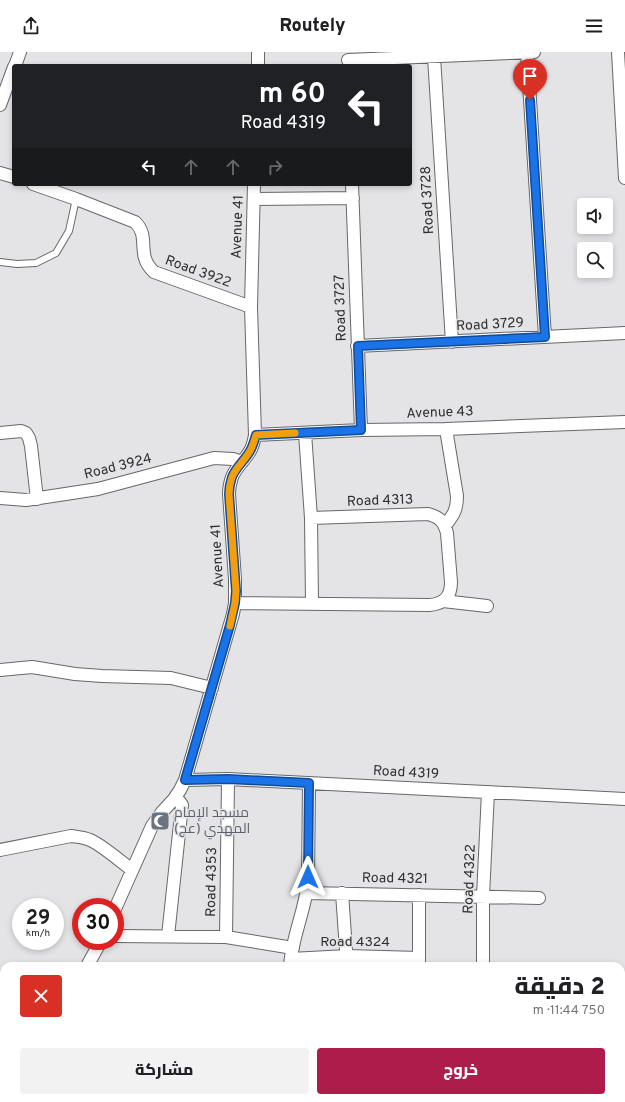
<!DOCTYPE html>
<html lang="ar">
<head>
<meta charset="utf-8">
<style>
	body { margin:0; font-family:Overpass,Cairo,sans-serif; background:#f2f2f2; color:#202124; direction:rtl; height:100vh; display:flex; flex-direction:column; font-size:15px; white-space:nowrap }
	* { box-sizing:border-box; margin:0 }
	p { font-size:13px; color:#757577 }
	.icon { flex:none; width:22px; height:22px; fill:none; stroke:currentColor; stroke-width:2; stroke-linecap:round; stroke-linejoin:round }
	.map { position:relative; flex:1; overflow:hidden; direction:ltr }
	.details { position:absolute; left:0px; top:910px; width:625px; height:140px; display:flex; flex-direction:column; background:#fff; border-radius:12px 12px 0 0; box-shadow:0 2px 6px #0003; direction:rtl }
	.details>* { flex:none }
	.top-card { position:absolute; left:12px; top:12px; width:400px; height:122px; border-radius:4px; box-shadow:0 2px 6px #0003; direction:rtl; background:#202124; color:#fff; overflow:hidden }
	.controls { position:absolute; left:577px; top:146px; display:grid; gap:8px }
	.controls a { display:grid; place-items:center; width:36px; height:36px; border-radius:4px; background:#fff; box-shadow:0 2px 6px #0003; font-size:20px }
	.speed { position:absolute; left:12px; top:846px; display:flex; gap:8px; font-size:20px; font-weight:700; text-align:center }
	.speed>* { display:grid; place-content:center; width:52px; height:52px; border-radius:50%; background:#fff; box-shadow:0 2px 6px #0003; line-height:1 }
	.speed small { font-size:10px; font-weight:400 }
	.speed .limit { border:6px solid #d22; background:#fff; color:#111 }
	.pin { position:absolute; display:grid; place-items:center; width:34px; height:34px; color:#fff; margin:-41px -17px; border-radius:50% 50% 50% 0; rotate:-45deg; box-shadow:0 0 4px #0007 }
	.pin .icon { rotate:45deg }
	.me { position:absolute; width:44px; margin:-22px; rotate:0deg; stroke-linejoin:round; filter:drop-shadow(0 0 3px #0008) }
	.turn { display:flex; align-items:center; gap:14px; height:84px; padding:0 20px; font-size:18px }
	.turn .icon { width:52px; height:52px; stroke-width:2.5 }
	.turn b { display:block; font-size:28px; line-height:34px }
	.lanes { display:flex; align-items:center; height:38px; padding:0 20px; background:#0003; justify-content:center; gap:20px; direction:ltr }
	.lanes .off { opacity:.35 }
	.round { display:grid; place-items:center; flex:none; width:42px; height:42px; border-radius:4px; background:#f2f2f2 }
	.head { display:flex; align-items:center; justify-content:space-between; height:68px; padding:0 20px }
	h1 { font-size:24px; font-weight:800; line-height:30px }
	.primary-button { display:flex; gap:8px; margin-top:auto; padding:8px 20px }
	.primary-button a { flex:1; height:46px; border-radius:4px; background:#ae1c4c; color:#fff; font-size:16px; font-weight:800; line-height:46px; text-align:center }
	.primary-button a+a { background:#f2f2f2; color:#202124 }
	header { display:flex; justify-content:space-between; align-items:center; height:52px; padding:0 20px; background:#fff; font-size:18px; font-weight:800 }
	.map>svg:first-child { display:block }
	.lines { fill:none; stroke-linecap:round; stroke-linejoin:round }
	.service-casing { stroke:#666768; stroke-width:8 }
	.minor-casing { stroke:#666768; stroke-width:14 }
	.service { stroke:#fff; stroke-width:6 }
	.minor { stroke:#fff; stroke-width:12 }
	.route-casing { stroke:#114b97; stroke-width:10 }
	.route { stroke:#1a73e8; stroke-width:7 }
	.slow { stroke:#f59e0b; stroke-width:7 }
	.labels { text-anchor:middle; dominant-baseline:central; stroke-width:3; stroke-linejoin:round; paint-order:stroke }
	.street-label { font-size:14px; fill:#2f2f30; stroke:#e4e4e6 }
	.worship-label { font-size:14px; fill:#5b616d; stroke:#e4e4e6; text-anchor:start }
</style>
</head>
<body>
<header><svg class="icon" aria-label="menu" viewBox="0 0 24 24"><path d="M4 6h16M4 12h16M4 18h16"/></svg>Routely<svg class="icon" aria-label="share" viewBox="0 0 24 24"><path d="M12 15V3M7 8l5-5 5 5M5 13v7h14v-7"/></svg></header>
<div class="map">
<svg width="625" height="1050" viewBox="0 0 625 1050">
	<rect width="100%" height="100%" fill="#e4e4e6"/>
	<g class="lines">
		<g class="service-casing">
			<path id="service" d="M0,210L17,212L36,211L56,201L69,179L76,147"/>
		</g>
		<g class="minor-casing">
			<path id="minor" d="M527,0L545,285
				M618,0L625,126
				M434,5L452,290
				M348,8L534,0
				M15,14L20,0
				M258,14V0
				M0,53L14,15
				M0,121L14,125
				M33,132L76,147L135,170C151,185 135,203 154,220L251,255
				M352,132L361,378
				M254,147L353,146
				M357,294L625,281
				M0,381L21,379L26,381L29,386L31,394L37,447
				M305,381L311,466L312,551
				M255,383L361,378L446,377L625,370
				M0,446L26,448L98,437L214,406L233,407L242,410
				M445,474C453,463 457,459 457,444L446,377
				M443,549L487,554
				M235,551L429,553C444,552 451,545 451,530L447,481C444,469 439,465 428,462L311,466
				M0,618L32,615L75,622L102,624L171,626L212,636
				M185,728L228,727L625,747
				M0,798L71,784C77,785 83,785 90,788C102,793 120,809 132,818
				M307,841L539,846
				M342,841L346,898L351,914
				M115,857L152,774L162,760L174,747L180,738L185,728L233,562L235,551V527L229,442C229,436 230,431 232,425C236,415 245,408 250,399C253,394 254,389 255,383L251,255L254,132
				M115,884L226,885L293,896
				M168,884L182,753L179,749L174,747
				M226,885L228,727
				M291,907L347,904L419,906
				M419,913V843
				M87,914L101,889
				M290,914C292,885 305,859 308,830L309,731
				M483,914V844L488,740
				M0,967L4,970
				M621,984L625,983
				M0,1011L4,1012
				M0,1043L4,1031
				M48,1046V1050
				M190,1050V1046
				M284,1050V1046
				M349,1050V1046
				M418,1050V1046
				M481,1050V1046
				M552,1050L625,1047"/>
		</g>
		<use href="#service" class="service"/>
		<use href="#minor" class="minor"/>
	</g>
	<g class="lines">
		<g class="route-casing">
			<path id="route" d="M308,825L309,731L228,727L185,728L230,573L235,551L236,539L229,442C229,436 230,431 232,425C236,415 245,408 250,399C253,394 254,389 256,383L361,378L358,294L545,285L530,48"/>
		</g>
		<use href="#route" class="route"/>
		<path class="slow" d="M230,574L235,551L236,539L229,442C229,436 230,431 232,425C236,415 245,408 250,399C253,394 254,389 256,383L295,381"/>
	</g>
	<defs>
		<g id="mosque-square" transform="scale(1)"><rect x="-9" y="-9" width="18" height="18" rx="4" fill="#6b7280" stroke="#e4e4e6"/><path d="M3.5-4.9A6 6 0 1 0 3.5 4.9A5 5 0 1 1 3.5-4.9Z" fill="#fff"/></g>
	</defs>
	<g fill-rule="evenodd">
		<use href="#mosque-square" x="160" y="769"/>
	</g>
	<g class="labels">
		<g class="street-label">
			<text transform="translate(428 148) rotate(-93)">Road 3728</text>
			<text transform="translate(238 175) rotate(-88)">Avenue 41</text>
			<text transform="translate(198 220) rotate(20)">Road 3922</text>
			<text transform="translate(341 256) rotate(-92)">Road 3727</text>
			<text transform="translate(490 273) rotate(-3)">Road 3729</text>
			<text transform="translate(440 361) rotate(-2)">Avenue 43</text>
			<text transform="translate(118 415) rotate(-14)">Road 3924</text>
			<text transform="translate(380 449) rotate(-2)">Road 4313</text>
			<text transform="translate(218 504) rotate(-93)">Avenue 41</text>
			<text transform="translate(406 721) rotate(3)">Road 4319</text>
			<text transform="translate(395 827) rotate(1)">Road 4321</text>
			<text transform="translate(470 827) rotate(-88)">Road 4322</text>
			<text transform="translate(212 830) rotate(-89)">Road 4353</text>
			<text x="355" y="890">Road 4324</text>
		</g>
		<g class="worship-label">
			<text x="174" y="761">مسجد الإمام<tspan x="174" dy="16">المهدي (عج)</tspan></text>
		</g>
	</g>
</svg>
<div class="controls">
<a><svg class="icon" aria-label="sound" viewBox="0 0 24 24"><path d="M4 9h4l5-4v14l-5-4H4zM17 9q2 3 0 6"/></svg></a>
<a><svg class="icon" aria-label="search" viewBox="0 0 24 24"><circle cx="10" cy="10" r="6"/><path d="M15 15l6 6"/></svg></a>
</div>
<div class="speed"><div>29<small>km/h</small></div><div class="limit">30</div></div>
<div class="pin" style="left:530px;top:48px;background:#d93025"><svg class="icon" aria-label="arrive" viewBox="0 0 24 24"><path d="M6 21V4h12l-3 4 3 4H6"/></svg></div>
<svg class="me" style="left:308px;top:825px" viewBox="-20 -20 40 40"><path d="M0-17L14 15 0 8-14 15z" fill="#1a73e8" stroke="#fff" stroke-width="4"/></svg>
<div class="top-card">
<div class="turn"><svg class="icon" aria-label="left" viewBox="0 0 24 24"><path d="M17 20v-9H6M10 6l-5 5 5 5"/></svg><div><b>60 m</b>Road 4319</div></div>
<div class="lanes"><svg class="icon" aria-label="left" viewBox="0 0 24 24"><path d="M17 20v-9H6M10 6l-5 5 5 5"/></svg><svg class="icon off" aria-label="ahead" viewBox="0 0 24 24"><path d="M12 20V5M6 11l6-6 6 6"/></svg><svg class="icon off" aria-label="ahead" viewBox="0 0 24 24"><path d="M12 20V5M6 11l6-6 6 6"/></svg><svg class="icon off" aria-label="right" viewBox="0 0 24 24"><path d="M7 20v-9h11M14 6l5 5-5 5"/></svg></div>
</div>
<section class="details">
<div class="head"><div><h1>2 دقيقة</h1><p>750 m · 11:44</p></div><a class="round" style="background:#d93025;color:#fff"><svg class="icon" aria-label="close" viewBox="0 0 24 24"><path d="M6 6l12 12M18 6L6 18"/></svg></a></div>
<div class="primary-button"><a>خروج</a><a>مشاركة</a></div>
</section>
</div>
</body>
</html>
